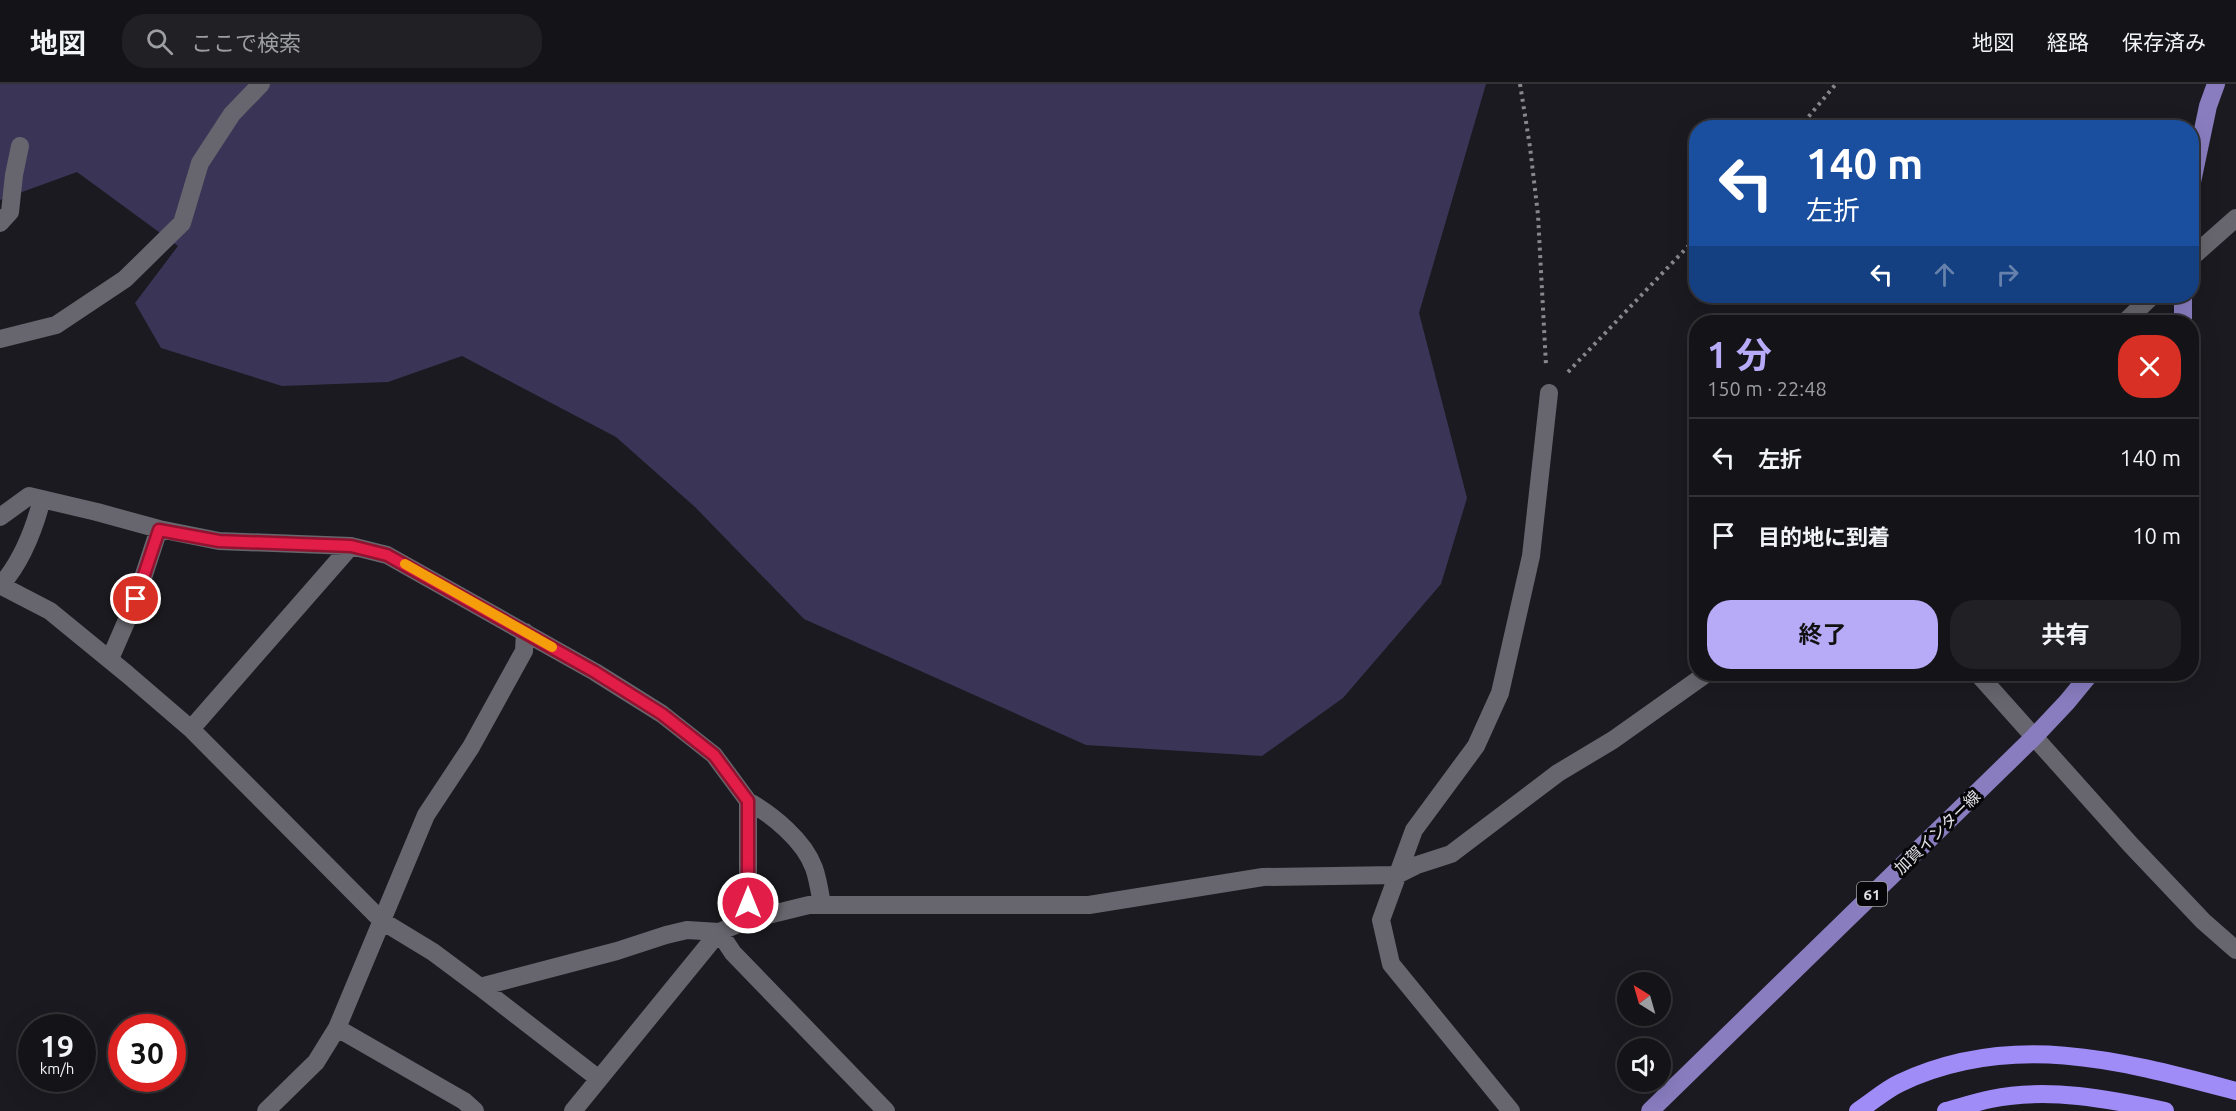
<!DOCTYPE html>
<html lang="ja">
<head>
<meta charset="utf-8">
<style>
	body { margin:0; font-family:Ubuntu,"Noto Sans JP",sans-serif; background:#212125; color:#f1f3f6; height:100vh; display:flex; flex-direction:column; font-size:22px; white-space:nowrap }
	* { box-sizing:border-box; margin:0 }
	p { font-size:20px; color:#9d9ea2 }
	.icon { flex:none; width:33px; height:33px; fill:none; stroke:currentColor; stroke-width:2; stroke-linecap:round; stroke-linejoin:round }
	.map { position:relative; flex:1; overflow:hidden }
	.panel { position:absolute; left:1689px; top:231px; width:510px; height:366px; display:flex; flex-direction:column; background:#141418; border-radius:24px; box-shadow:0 6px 24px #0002,0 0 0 2px #333337 }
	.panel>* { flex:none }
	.guide { position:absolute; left:1689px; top:36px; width:510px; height:183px; border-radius:24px; box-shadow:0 6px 24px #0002,0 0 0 2px #333337; background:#1a4fa0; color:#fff; overflow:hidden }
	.needle { width:39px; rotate:323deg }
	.fabs { position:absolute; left:1617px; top:888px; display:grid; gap:12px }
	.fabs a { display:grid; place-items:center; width:54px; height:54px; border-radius:50%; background:#141418; box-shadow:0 6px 24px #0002,0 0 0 2px #333337; font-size:30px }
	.speed { position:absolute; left:18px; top:930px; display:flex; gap:12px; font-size:30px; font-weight:700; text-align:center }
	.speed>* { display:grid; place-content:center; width:78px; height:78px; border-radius:50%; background:#141418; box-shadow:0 6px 24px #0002,0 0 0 2px #333337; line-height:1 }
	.speed small { font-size:15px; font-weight:400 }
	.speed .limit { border:9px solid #d22; background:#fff; color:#111 }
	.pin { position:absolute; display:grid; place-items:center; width:51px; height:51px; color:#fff; margin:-26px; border:3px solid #fff; border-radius:50%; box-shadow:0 2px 6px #0007 }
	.me { position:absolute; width:66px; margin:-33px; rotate:0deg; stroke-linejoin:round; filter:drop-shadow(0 0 4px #0008) }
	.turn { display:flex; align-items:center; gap:21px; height:126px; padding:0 18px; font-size:27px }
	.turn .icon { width:78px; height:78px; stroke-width:2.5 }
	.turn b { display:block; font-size:42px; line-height:51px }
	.lanes { display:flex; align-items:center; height:57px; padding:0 18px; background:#0003; justify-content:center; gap:30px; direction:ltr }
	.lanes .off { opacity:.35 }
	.round { display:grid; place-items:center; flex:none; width:63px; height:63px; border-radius:24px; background:#212125 }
	.overview { display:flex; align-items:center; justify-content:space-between; height:102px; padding:0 18px }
	h1 { font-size:36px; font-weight:700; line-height:45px; color:#b7abf8 }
	.action { display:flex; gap:12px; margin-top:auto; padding:12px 18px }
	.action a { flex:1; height:69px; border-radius:24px; background:#b7abf8; color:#111; font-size:24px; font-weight:700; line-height:69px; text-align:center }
	.action a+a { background:#212125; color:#f1f3f6 }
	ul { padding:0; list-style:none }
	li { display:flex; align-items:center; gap:18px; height:78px; padding:0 18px; border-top:2px solid #333337 }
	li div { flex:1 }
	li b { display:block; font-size:22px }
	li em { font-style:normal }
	header { display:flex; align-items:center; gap:36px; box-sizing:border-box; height:84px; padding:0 30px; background:#141418; border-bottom:2px solid #333337 }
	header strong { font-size:28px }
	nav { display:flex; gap:33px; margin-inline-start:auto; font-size:21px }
	.search { width:420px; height:54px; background:#212125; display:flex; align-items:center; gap:15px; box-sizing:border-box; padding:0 21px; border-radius:24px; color:#9d9ea2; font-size:22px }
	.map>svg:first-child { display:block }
	.green { fill:#3a3556 }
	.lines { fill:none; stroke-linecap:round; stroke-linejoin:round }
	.path { stroke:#87878c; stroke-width:4; stroke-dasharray:3 4.5; stroke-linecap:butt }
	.minor { stroke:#67666e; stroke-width:18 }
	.major { stroke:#897dc0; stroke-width:18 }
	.highway { stroke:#a08cf7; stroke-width:18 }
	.route-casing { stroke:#92132f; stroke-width:15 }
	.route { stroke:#e11d48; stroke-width:10 }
	.slow { stroke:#f59e0b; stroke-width:10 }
	.labels { text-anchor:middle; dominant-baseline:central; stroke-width:6; stroke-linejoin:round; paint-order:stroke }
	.shield { fill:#060608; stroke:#9f9fa3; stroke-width:1.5 }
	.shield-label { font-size:15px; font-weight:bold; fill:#e1e1e5 }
	.street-label { font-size:16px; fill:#e1e1e5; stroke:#060608 }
</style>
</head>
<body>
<header>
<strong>地図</strong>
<div class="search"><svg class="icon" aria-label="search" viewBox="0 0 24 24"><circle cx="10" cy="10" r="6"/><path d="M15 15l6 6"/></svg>ここで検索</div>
<nav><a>地図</a><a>経路</a><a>保存済み</a></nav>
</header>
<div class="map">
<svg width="2236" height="1027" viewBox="0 0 2236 1027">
	<rect width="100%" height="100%" fill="#1b1a20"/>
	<path class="green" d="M0,0H1486L1419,229L1467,414L1441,500L1343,614L1262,672L1086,661L804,535L695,423L616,353L462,272L388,298L282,302L161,264L135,219L178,162L77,88L0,116Z"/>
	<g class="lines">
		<path class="path" d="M1520,0L1530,63L1538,131L1546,281
			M1799,44L1836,0
			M1568,288L1696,154"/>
		<path class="minor" d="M0,139L10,128L14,91L20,62
			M2192,173L2236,134
			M2125,238L2152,212
			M0,255L56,241L125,195L182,139L200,79L232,30L261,0
			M0,433L29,412L97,428L159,445L219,457L351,462L387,471L595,588L662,630L714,671L748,717V836
			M0,501L50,527L127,590L191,645L382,837L433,868L480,903L617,867L666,851L687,846L719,848L748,836L809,821H1089L1263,793L1397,791L1417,781L1451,770L1558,689L1613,656L1706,590
			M1,501C22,477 34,446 42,415
			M110,575L136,515L159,445
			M1978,590L2130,760L2203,837L2236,866
			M191,645L351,462
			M748,717C772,731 804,756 814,784C818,795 820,809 822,821
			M719,848L733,869L886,1027
			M480,903L599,995
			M337,944L464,1017L475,1027
			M266,1027L316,978L337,944L426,731L471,663L524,567L525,548
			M573,1027L719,848
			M1511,1027L1391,880L1381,836L1414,746L1476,662L1500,609L1531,472L1549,309"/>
		<path class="major" d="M2192,98L2208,22L2216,0
			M2183,238V212
			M1650,1027L2033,654L2067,618L2090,590"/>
		<path class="highway" d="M1858,1027C1872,1018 1885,1006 1900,999C2012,946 2123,977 2236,1007
			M1946,1027C1961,1023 1976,1018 1991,1015C2048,1003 2109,1015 2165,1027"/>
	</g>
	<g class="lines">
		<g class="route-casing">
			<path id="route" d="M136,515L159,446L219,457L351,462L387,471L595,588L662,630L714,671L748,717V819"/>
		</g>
		<use href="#route" class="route"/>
		<path class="slow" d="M405,480L552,563"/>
	</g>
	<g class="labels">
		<rect class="shield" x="1857" y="798" width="30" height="24" rx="4.5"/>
		<g class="shield-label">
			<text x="1872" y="810">61</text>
		</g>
		<g class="street-label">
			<text transform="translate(1937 748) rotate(-44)">加賀インター線</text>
		</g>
	</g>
</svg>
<div class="fabs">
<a><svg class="needle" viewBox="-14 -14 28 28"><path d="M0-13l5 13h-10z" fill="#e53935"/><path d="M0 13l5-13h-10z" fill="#9d9ea2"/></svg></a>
<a><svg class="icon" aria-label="sound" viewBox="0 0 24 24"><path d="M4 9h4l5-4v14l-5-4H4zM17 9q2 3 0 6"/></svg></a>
</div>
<div class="speed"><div>19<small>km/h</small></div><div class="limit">30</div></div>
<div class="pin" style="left:136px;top:515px;background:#d93025"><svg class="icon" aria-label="arrive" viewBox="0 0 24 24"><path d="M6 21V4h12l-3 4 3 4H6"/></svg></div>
<svg class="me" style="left:748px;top:819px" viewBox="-20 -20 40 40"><circle r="17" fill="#e11d48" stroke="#fff" stroke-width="3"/><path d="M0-11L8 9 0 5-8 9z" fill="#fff"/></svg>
<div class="guide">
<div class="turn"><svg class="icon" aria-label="left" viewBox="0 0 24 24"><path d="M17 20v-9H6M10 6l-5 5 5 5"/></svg><div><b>140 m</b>左折</div></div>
<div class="lanes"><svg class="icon" aria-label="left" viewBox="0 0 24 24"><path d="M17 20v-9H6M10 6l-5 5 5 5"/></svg><svg class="icon off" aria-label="ahead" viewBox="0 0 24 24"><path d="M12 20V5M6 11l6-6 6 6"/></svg><svg class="icon off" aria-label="right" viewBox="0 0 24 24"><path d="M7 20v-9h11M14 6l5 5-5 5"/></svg></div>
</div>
<section class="panel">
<div class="overview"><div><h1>1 分</h1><p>150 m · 22:48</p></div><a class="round" style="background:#d93025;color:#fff"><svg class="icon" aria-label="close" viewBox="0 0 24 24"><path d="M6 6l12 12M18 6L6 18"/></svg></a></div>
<ul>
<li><svg class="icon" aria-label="left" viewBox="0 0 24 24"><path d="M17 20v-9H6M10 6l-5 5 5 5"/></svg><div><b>左折</b></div><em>140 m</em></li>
<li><svg class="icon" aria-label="arrive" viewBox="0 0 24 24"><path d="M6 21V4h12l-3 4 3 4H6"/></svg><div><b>目的地に到着</b></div><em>10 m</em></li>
</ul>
<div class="action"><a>終了</a><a>共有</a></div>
</section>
</div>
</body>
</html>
